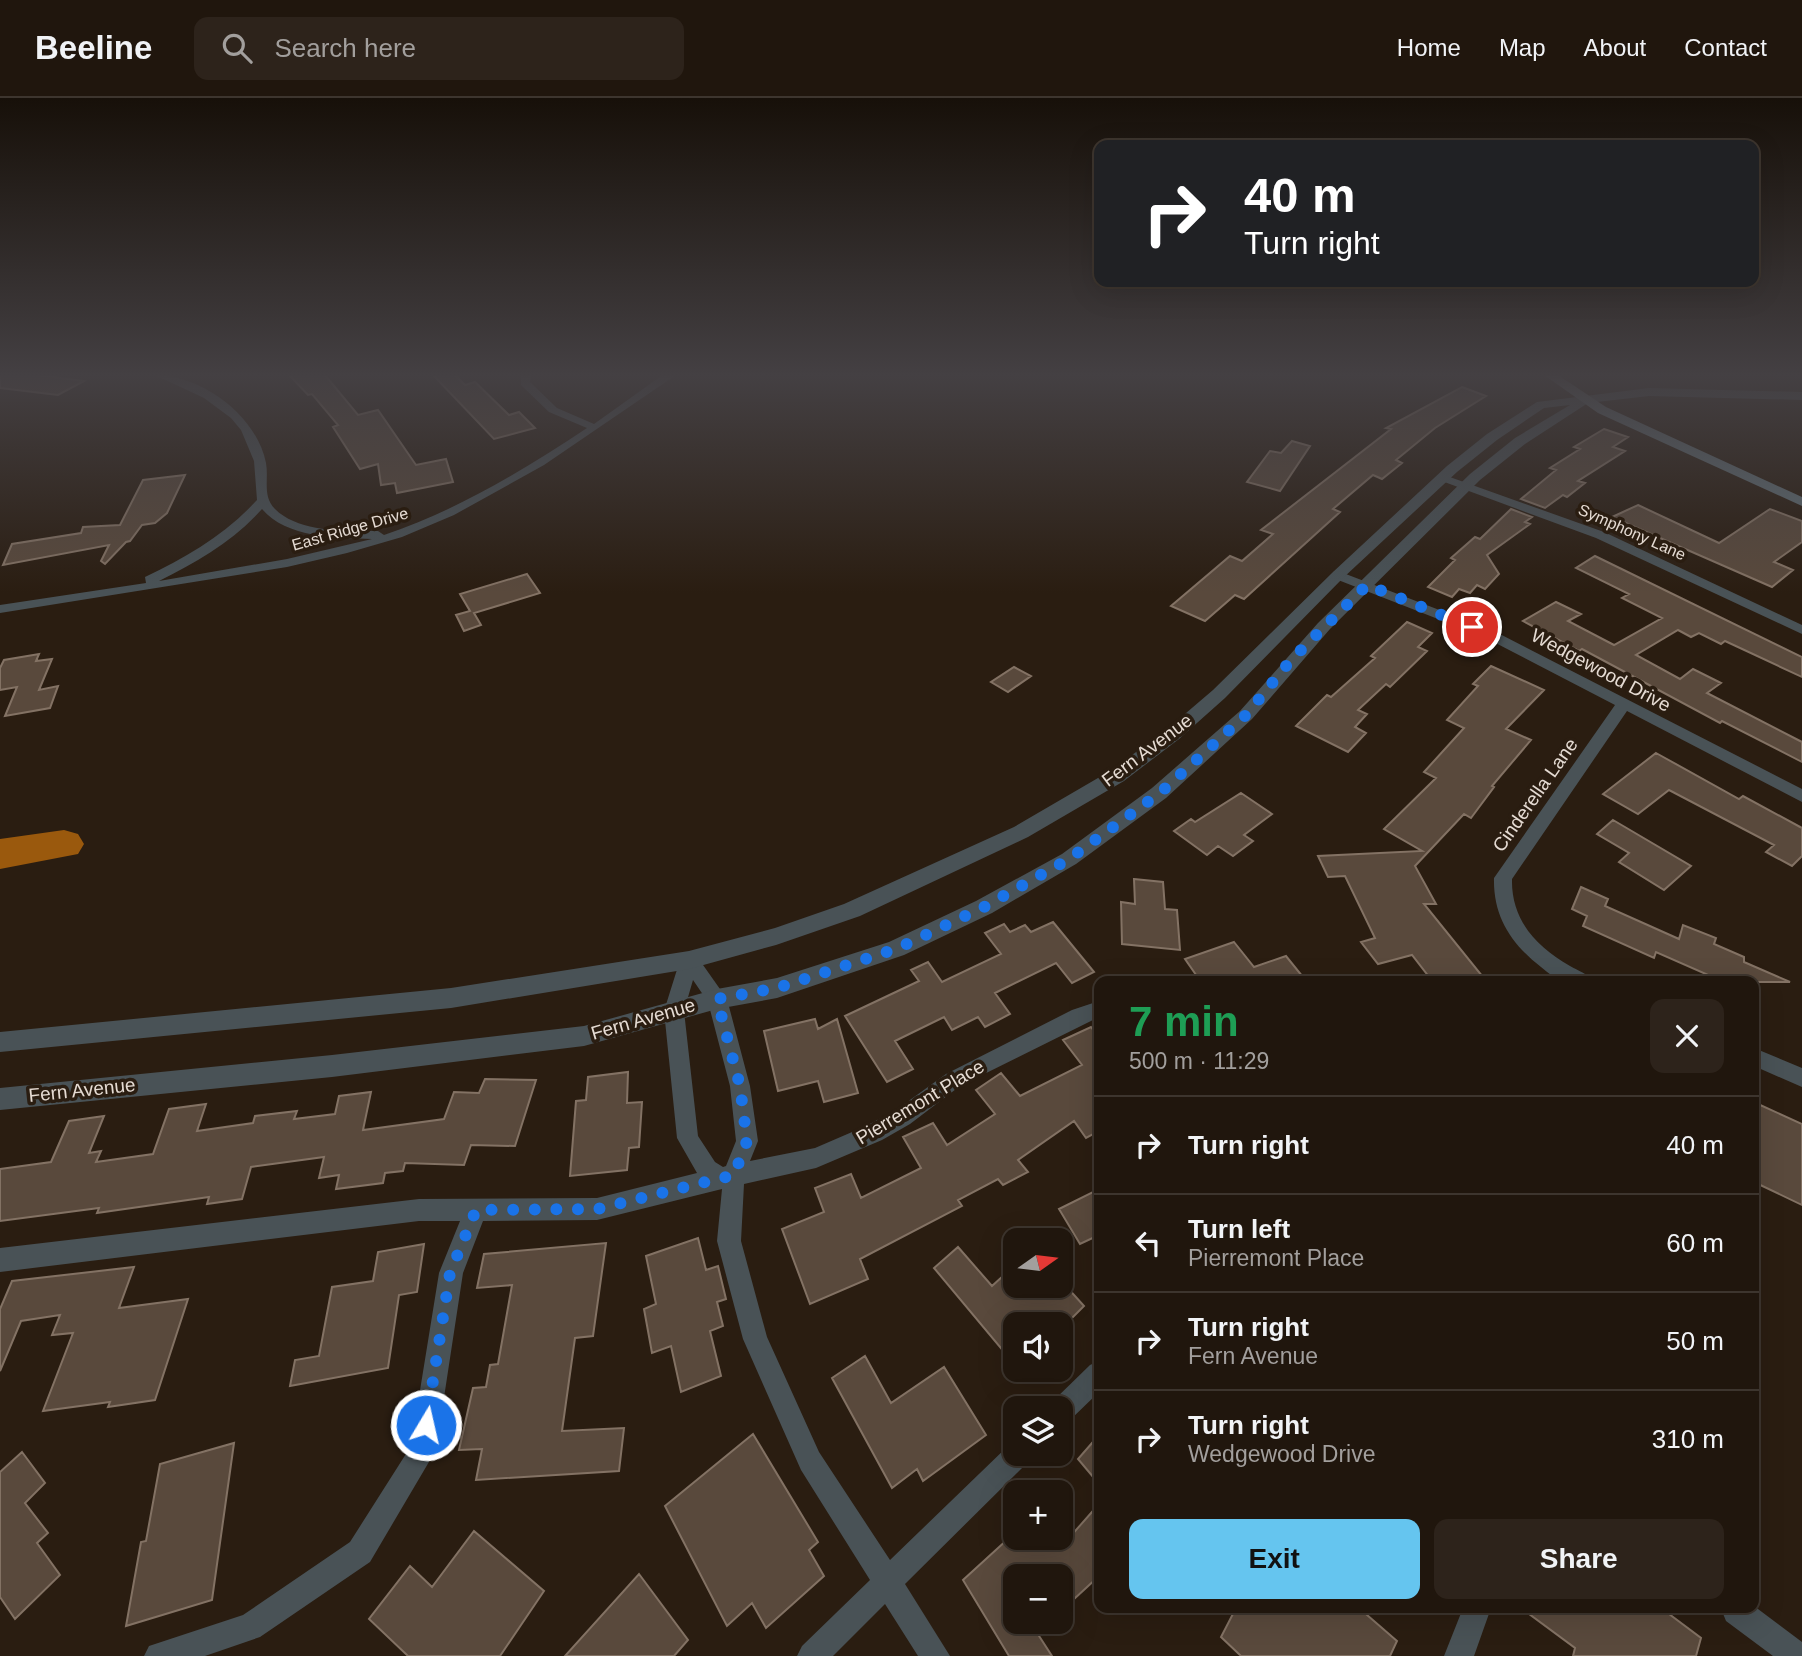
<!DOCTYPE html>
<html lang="en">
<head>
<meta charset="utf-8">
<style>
	body { margin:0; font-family:Helvetica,sans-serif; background:#2d231b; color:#f1f3f6; height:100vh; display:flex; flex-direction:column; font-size:26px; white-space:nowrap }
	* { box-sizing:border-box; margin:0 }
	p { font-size:23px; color:#a29f9d }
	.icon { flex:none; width:38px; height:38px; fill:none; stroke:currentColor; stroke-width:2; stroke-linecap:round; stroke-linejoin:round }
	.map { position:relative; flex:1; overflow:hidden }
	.panel { position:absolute; left:1094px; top:878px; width:665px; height:637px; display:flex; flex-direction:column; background:#20160d; border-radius:14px; box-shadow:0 7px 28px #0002,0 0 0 2px #3d352e }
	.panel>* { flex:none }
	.top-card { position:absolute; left:1094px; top:42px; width:665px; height:147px; border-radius:14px; box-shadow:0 7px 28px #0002,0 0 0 2px #3d352e; background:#202124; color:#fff; overflow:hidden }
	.needle { width:46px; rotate:76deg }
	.tools { position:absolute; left:1003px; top:1130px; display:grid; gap:14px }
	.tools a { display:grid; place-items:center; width:70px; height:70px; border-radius:14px; background:#20160d; box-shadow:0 7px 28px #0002,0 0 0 2px #3d352e; font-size:35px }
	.pin { position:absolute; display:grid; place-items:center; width:60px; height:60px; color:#fff; margin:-30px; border:4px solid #fff; border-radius:50%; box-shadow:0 2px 7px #0007 }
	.me { position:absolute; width:77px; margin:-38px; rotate:9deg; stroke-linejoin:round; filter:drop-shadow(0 0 5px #0008) }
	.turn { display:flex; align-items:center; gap:24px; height:147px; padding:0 35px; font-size:32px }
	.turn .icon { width:91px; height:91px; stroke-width:2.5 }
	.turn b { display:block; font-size:49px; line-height:60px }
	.round { display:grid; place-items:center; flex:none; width:74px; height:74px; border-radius:14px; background:#2d231b }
	.summary { display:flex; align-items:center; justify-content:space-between; height:119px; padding:0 35px }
	h1 { font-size:42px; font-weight:700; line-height:52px; color:#1e9e55 }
	.action { display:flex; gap:14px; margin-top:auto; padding:14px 35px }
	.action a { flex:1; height:80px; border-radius:14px; background:#65c5ef; color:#111; font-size:28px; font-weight:700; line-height:80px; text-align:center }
	.action a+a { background:#2d231b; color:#f1f3f6 }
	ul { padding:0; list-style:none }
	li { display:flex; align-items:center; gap:21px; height:98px; padding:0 35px; border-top:2px solid #3d352e }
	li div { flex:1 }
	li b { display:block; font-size:26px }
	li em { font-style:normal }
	header { display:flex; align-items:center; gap:42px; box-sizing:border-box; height:98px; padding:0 35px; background:#20160d; border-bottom:2px solid #3d352e }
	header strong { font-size:33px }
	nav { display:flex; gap:38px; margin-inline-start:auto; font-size:24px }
	.search { width:490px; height:63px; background:#2d231b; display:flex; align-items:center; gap:18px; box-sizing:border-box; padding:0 24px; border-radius:14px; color:#a29f9d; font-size:26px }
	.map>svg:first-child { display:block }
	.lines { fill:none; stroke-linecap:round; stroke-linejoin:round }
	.river { fill:#9a590d; fill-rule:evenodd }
	.building { fill:#59493c; stroke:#837264; stroke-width:2 }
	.minor { fill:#495256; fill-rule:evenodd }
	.tertiary { fill:#495256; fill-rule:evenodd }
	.secondary { fill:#606e75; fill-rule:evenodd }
	.route { stroke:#1a73e8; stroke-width:12; stroke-dasharray:0 21.6 }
	.labels { text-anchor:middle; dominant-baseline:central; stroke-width:7; stroke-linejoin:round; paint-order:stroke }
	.far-street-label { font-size:16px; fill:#e5dbd3; stroke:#2a1d11 }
	.street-label { font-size:19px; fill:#e5dbd3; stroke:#2a1d11 }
</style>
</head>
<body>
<header>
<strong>Beeline</strong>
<div class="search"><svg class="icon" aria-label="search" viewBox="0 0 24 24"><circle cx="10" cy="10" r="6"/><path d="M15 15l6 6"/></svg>Search here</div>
<nav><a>Home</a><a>Map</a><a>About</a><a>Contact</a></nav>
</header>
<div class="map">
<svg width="1802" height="1558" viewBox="0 0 1802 1558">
	<rect width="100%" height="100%" fill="#2a1d11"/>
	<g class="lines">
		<path class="river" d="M64,732L78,736L84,746L78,756L0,771V741Z"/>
	</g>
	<path class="building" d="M0,277H38L84,283L58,297L0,290Z
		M289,277H325L358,317L378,312L416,367L446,361L453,384L397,395L395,385L381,387L378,366L360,371L333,329L338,327L312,296L308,297Z
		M433,277H455L465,287L475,284L509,317L519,314L535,330L494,341Z
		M1462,289L1486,298L1435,330L1396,362L1402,365L1382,381L1373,377L1333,411L1340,414L1244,501L1235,497L1205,523L1171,508L1230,458L1242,463L1273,436L1261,432L1391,331L1386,330Z
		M1604,331L1628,339L1613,349L1625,353L1578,383L1585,385L1567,399L1563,397L1545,410L1521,401L1556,372L1550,370L1580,351L1574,349Z
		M1292,343L1310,348L1280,393L1247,384L1270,353L1281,355Z
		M185,377L167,415L155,425L142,427L130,443L126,444L105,466L101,463L109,447L3,467L12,446L81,435L83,429L120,427L143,382Z
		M1638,407L1719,445L1770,411L1802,423V444L1774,464L1793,472L1772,489L1612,419Z
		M1511,411L1532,419L1525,424L1530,426L1487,457L1499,476L1485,491L1477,487L1470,495L1459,491L1452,499L1428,489L1455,462L1451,460L1475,439L1480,441Z
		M1595,458L1802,559V579L1725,543L1721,546L1699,535L1691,539L1678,532L1636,557L1680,581L1693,571L1721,585L1707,595L1802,644V664L1722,623L1720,625L1582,551L1579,553L1523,523L1556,504L1581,516L1568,523L1614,547L1662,520L1622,500L1629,496L1576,470Z
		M527,476L540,495L474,515L481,527L464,533L456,517L470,513L460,496Z
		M1407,524L1432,535L1418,549L1427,553L1390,589L1386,586L1358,612L1367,616L1355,629L1366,635L1348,654L1296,628L1327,597L1331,599L1375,560L1371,558Z
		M39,556L36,563L52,561L39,592L58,588L50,610L5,618L17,589L0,592V570L4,562Z
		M1491,568L1544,592L1506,631L1531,642L1492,688L1494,689L1471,720L1464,716L1415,768L1436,806H1424L1487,884H1433L1412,857L1378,866L1361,844L1375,840L1345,778L1328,779L1318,758L1422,753L1384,731L1436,680L1424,674L1464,630L1447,622L1478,588L1473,586Z
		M1014,569L1031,578L1008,594L991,584Z
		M1656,655L1739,701L1743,698L1802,730V758L1792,768L1766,754L1774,747L1669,692L1638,716L1603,696Z
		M1241,695L1272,716L1244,737L1253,743L1233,758L1218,748L1207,757L1174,733L1191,721L1195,724Z
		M1613,722L1691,768L1664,792L1619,764L1629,755L1597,736Z
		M1134,781L1163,784L1165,811L1177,812L1180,852L1122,846L1121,804L1135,806Z
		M1581,789L1608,801L1605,808L1679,841L1683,827L1716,840L1714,846L1744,859V864L1790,884H1724L1656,854L1654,860L1583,828L1587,818L1572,811Z
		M1053,824L1094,874L1072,885L1056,865L995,895L1010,916L985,929L978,919L952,932L944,919L895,943L913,971L887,984L845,918L919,883L911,872L928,864L942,884L1001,856L985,835L1004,826L1010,834L1025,827L1031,834Z
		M1234,844L1254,869L1286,858L1307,884H1201L1185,861Z
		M815,921L818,931L837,921L858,995L824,1004L818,983L778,993L764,933Z
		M1091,929L1099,940V1033L1086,1040L1074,1023L1018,1062L1028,1074L1003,1087L998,1081L958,1102L962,1108L860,1161L868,1181L810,1206L782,1131L824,1114L815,1090L851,1076L861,1100L921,1070L903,1039L933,1025L947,1047L995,1016L976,992L1001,975L1020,998L1082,967L1063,942Z
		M628,974L627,1005L642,1004L639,1049L629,1050L627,1072L570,1078L576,1003L586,1002L588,979Z
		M485,981L536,982L515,1048L471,1047L464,1067L405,1065L403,1073L385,1075L383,1085L336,1091L339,1077L319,1080L324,1059L251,1069L242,1101L207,1106L209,1099L97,1115L99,1110L0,1123V1071L51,1064L69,1023L104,1018L89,1055L101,1053L96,1064L153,1056L169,1011L206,1006L197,1033L253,1025L255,1018L297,1013L294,1021L335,1016L339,998L371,994L363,1032L444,1021L454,994L479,995Z
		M1758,1006L1802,1026V1107L1754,1084V1042Z
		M1099,1091V1137L1080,1146L1059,1111Z
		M698,1140L706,1172L718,1168L726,1201L717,1204L723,1228L710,1233L721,1278L681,1294L671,1248L652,1255L644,1211L656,1206L646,1158Z
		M606,1145L593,1238L575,1240L562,1333L624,1330L619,1373L476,1382L482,1351L459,1352L473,1290L486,1289L490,1267L498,1266L512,1187L477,1190L484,1156Z
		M424,1146L417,1194L399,1197L388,1270L290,1288L295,1262L319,1258L332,1189L373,1183L378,1154Z
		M958,1149L992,1188L1015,1167V1188H1066L1084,1208L1065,1227H1015V1267L934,1170Z
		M134,1169L119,1210L188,1201L155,1302L108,1309L110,1304L43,1313L73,1235L52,1237L60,1217L21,1223L0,1273V1211L12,1183Z
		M865,1258L891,1305L944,1269L986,1337L923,1383L917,1371L892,1390L832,1280Z
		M753,1336L818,1444L809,1452L824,1478L766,1530L752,1505L727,1528L665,1408Z
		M1099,1337V1386L1078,1361Z
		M234,1345L212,1502L126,1528L141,1444L146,1443L160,1366Z
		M22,1354L45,1385L25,1405L48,1435L37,1445L60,1477L15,1521L0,1499V1374Z
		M1099,1406V1478L1060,1514V1479H1015V1524H1030L1052,1558H1009L963,1482L1009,1440H1069Z
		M474,1433L544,1493L500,1558H408L369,1521L410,1468L432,1489Z
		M639,1476L688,1542L674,1558H565Z
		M1236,1510H1359L1397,1543L1390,1558H1241L1221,1539Z
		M1521,1510H1661L1701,1540L1696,1558H1573L1575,1550Z"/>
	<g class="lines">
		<path class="minor" d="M155,277C202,277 257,318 266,365C269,381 262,398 275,411C299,435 347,433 378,433L384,437C456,413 524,372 587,330L549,314L521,287V277H531L530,284L557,310L594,326L657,281L663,277H676L544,367L454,417L402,439L347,455L287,469L0,515V507L146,485L145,479C187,459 225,437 257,402L254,363L241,332L231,320L204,300ZM262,411C286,440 337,440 372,441L287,461L159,483C197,464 234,443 262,411Z
			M1439,378H1447L1604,434L1802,527V536L1596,440L1439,382Z
			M1338,473L1494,533L1802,691V704L1627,613L1512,781C1511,822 1536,848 1570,868C1578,873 1588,875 1592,884C1584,884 1573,886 1565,884C1557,882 1547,874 1541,869C1511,846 1493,818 1494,780L1615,607L1484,539L1333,480V474Z
			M689,854L696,857L727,901L750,988L758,1043L750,1063L815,1050L866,1028L896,1012L946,976L1072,912L1099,903V919L960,988L910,1026L882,1042L816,1070L744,1086L741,1143L767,1239L819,1354L890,1462L1009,1347L1015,1344V1356H1031L1027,1365L905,1486L950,1558H918L885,1506L833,1558H797L802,1548L870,1482L801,1372L743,1241L717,1143L722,1091L597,1122L483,1123L463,1175L436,1352L370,1464L260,1539L205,1558H144L149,1548L243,1517L350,1444L411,1348L439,1175L460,1123H419L0,1174V1150L419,1101L597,1100L697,1075L677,1040L664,913L680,862L682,857ZM693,882L708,904L730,988L736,1043L726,1068L723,1069L715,1064L698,1038L684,913Z
			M1754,950L1802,970V989L1754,968Z
			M1099,1263V1294L1069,1323L1060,1327V1311H1048L1051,1305L1090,1267Z
			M1754,1508L1802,1544V1558H1773L1726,1523L1722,1513L1723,1510Z
			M1463,1510H1491L1474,1558H1444Z"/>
		<path class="tertiary" d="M1649,290L1802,294V302L1649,298L1588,305L1525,346L1480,382L1330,531L1252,621L1166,700L1076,766L992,815L904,857L777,900L717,911L584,948L332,979L0,1012V990L332,957L584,928L717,891L777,880L889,844L976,803L1062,756L1152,690L1240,613L1318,525L1470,376L1515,340L1570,307L1544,310L1497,342L1457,374L1343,480L1225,600L1179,641L1124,683L1028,739L860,818L776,847L689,871L451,910L0,954V934L451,890L689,853L775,830L844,806L1014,729L1110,673L1165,633L1213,592L1333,474L1447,368L1487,336L1537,304Z"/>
		<path class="secondary" d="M1544,277H1558L1606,309L1802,399V408L1598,315Z"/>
	</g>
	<linearGradient id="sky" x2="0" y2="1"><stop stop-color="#171009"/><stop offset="0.56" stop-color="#444043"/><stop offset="1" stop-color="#444043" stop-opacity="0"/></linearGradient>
	<rect width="1802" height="495" fill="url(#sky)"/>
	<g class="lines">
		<path class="route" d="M426,1327L450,1175L476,1112L597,1111L734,1077L747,1043L740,988L717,901L777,890L896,851L984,809L1069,761L1160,695L1246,617L1291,562L1367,487L1472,529"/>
	</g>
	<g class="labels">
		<g class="far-street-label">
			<text transform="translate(350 431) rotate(-16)">East Ridge Drive</text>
			<text transform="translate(1632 434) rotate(24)">Symphony Lane</text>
		</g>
		<g class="street-label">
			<text transform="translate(1601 572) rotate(28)">Wedgewood Drive</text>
			<text transform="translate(1147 652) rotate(-37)">Fern Avenue</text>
			<text transform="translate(1535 697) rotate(-55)">Cinderella Lane</text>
			<text transform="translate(643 921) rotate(-16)">Fern Avenue</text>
			<text transform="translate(82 992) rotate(-6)">Fern Avenue</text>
			<text transform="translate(920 1004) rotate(-31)">Pierremont Place</text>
		</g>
	</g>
</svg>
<div class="tools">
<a><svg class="needle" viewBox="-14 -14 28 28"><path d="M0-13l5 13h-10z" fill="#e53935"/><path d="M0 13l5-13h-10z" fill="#a29f9d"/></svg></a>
<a><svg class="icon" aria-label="sound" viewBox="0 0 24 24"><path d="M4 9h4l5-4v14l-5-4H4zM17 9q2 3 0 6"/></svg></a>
<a><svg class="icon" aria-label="layers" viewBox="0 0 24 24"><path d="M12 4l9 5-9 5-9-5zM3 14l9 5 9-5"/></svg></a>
<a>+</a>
<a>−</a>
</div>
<div class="pin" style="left:1472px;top:529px;background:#d93025"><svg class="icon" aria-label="arrive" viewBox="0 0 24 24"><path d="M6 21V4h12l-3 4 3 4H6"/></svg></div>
<svg class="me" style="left:426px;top:1327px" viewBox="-20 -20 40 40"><circle r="17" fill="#1a73e8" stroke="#fff" stroke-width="3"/><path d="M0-11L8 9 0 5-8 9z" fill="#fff"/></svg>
<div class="top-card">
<div class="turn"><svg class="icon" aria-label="right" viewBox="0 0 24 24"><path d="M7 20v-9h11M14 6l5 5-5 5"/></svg><div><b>40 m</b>Turn right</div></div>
</div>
<section class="panel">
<div class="summary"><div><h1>7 min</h1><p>500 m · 11:29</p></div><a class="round"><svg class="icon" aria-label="close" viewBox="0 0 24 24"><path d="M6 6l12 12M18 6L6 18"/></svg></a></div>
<ul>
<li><svg class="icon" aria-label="right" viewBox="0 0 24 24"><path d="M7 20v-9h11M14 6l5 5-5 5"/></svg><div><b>Turn right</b></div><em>40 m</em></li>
<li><svg class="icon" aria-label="left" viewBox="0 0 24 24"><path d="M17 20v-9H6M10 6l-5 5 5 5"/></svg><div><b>Turn left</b><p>Pierremont Place</p></div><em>60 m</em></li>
<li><svg class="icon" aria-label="right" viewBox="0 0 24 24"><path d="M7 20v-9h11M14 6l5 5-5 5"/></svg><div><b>Turn right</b><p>Fern Avenue</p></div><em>50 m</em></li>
<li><svg class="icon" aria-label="right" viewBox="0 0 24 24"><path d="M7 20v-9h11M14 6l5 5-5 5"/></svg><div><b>Turn right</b><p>Wedgewood Drive</p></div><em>310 m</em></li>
</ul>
<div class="action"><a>Exit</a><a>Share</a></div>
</section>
</div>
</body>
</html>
